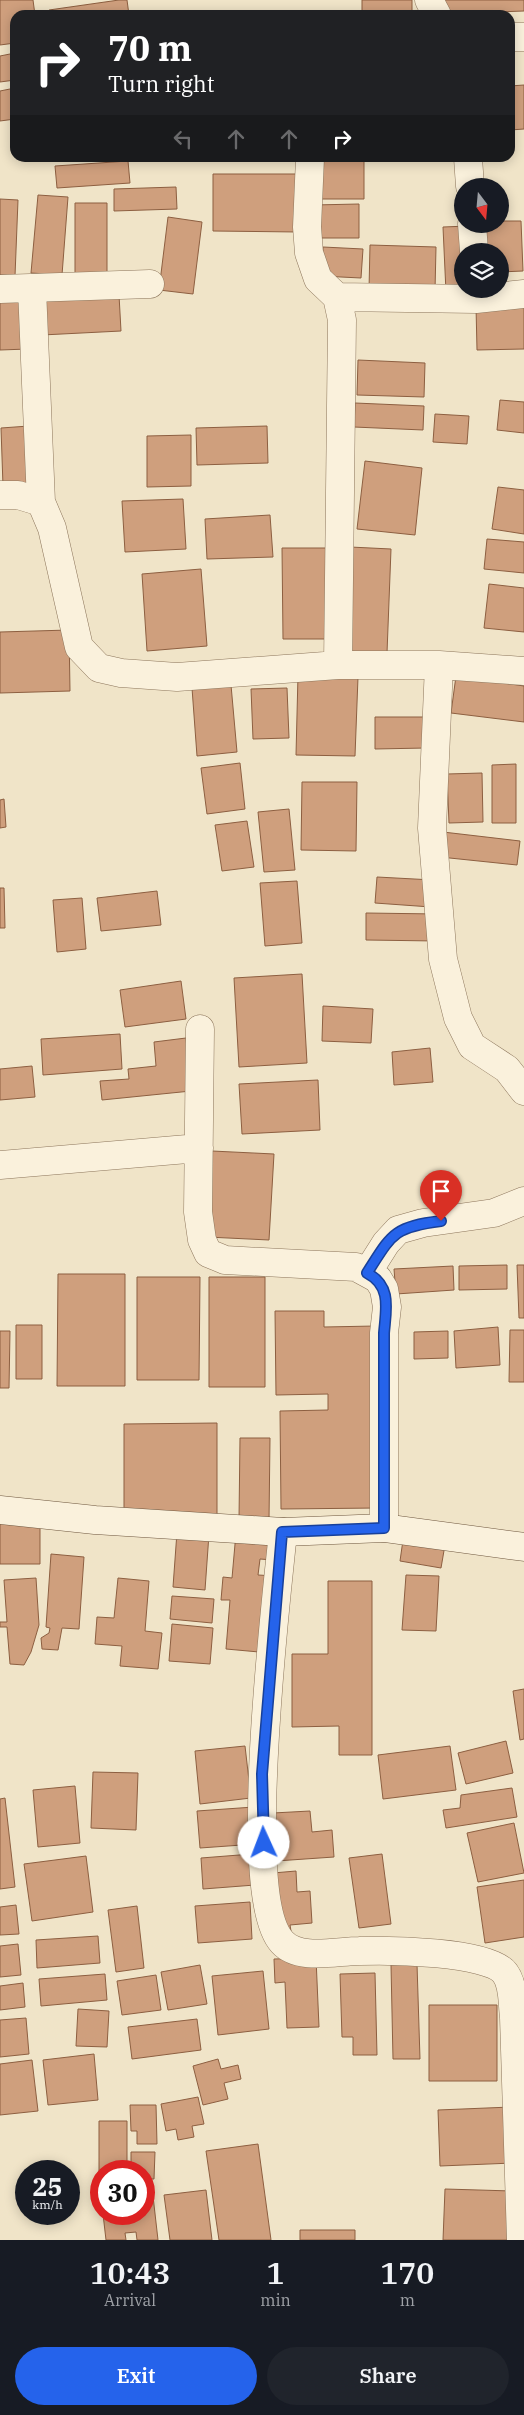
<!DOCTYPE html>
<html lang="en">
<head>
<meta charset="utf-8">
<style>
	body { margin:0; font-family:"IBM Plex Serif",serif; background:#20242c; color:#f1f3f6; height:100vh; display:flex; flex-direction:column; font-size:19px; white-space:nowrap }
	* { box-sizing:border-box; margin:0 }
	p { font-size:16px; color:#9ea1a6 }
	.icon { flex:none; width:28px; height:28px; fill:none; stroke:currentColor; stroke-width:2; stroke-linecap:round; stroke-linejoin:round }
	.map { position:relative; height:2240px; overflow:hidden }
	.drawer { display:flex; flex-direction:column; background:#171b24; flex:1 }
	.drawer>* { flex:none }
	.hud { position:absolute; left:10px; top:10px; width:505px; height:152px; border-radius:15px; box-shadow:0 2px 12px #0003; background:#202124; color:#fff; overflow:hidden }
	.needle { width:32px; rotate:164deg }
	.controls { position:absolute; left:454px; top:178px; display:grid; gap:10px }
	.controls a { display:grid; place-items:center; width:55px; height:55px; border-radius:50%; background:#171b24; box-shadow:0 2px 12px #0003; font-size:25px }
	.speed { position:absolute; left:15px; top:2160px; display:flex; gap:10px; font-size:25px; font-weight:700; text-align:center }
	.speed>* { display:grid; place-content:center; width:65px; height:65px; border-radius:50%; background:#171b24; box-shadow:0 2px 12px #0003; line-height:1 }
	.speed small { font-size:12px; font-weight:400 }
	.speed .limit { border:8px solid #d22; background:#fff; color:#111 }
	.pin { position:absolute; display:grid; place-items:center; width:42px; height:42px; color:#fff; margin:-51px -21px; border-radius:50% 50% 50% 0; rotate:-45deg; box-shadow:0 0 5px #0007 }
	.pin .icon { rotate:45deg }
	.me { position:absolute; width:55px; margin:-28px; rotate:358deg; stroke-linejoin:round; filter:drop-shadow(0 0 4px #0008) }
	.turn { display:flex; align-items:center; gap:18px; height:105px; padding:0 15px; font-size:22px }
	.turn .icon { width:65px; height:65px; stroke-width:2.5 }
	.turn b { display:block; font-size:35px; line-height:42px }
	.lanes { display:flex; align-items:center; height:48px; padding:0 15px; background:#0003; justify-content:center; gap:25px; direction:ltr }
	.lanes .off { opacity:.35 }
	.eta { display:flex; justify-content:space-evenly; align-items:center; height:85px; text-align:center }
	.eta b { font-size:30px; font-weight:600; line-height:35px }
	.cta { display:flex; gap:10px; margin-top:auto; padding:10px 15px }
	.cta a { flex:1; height:58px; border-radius:30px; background:#2563eb; color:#fff; font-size:20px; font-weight:600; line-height:58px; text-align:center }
	.cta a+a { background:#20242c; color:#f1f3f6 }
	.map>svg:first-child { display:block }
	.building { fill:#cf9f7d; stroke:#8d5f41 }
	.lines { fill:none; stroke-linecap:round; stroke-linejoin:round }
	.minor-casing { stroke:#8d765c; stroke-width:29 }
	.secondary-casing { stroke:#6f573f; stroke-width:29 }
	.minor { stroke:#faf1dc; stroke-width:28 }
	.secondary { stroke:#faf1dc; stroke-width:28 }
	.route-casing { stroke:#184099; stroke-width:12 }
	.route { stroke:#2563eb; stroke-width:9 }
</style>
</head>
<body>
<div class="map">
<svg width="524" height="2240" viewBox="0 0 524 2240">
	<rect width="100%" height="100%" fill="#f0e4c8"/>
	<path class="building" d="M0,0H33L35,15H15V43L0,45Z
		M119,0H127L129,15H50L49,10Z
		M362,0H412V15H362Z
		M441,0H524V11L441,14Z
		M15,53V80L0,82V56Z
		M524,85V129L510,130V86Z
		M15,88V119L0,121V91Z
		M316,159L364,160V199H316Z
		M128,161L130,183L57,188L55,166Z
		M213,174H298V232L213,231Z
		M176,187L177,209L114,211V189Z
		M38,195L68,197L62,275L31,273Z
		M0,199L18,200L15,276L0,275Z
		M75,203H107V274L75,275Z
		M359,204V238H313V205Z
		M168,217L202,222L193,294L159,290Z
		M500,221H521L523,271L500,272V251H479L478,224H500Z
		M468,226L462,251V289L446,292L443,227Z
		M370,245L436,247L435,291L369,290Z
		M323,247L363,249L361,278L321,276Z
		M119,295L121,331L42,335L39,299Z
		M27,299L28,349L0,350V300Z
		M524,304V349L477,350L476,306Z
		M358,360L425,363L424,397L357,395Z
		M500,400L524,402V433L497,430Z
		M355,403L424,406L423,430L354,427Z
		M435,414L469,416L467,444L433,442Z
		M29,426L31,484L3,486L1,428Z
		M267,426L268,463L197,465L196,428Z
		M191,435V486L147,487V436Z
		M365,461L422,468L415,535L357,529Z
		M498,487L524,490V534L492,529Z
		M183,499L186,549L125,552L122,501Z
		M270,515L273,557L207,559L205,519Z
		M487,539L524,542V573L484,569Z
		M350,547L391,549L387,653L345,651Z
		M282,548H332V639H283Z
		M201,569L207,646L147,651L142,574Z
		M489,584L524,588V632L484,628Z
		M69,630L70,691L0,693V632Z
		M298,675L358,677L355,756L296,755Z
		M456,676L524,686V722L451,713Z
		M231,685L237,752L197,756L192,688Z
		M287,688L289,738L253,739L251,689Z
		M375,717H425L426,748L375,749Z
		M240,763L245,809L207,814L201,768Z
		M516,764V823H492V765Z
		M482,773L483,822L449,823L447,774Z
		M302,782H357L356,851L301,850Z
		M4,799L6,827L0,828V800Z
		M289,809L295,870L264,872L258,812Z
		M247,821L254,867L222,871L215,825Z
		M443,832L520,841L517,865L440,857Z
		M377,877L433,880L431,907L375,903Z
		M297,881L302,943L265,946L260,883Z
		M0,888H4L5,928H0Z
		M157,891L161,925L101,931L97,898Z
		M82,898L86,949L57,952L53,900Z
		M366,913L437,914L436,941L366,940Z
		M302,974L307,1063L239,1067L234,978Z
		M181,981L186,1019L125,1027L120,990Z
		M323,1006L373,1009L371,1043L322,1041Z
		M120,1034L122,1069L43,1075L41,1039Z
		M186,1038L191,1091L102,1100L100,1081L129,1079L128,1069L156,1066L154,1042Z
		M430,1048L433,1082L394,1085L392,1052Z
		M32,1066L35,1097L0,1100V1069Z
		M318,1080L320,1130L242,1134L239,1084Z
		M212,1151L274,1154L269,1240L207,1237Z
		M507,1265V1289L459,1290V1266Z
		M517,1265H524V1318H519Z
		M453,1266L454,1290L396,1294L394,1269Z
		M58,1274H125V1386H57Z
		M137,1277H200L199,1380H137Z
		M209,1277H265V1387H209Z
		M275,1311H324V1327L375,1326L377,1508L281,1509L280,1411L328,1410V1394L276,1395Z
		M16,1325H42V1379H16Z
		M498,1327L500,1365L456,1368L454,1331Z
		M510,1330H524V1382H509Z
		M0,1331H10L9,1388H0Z
		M448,1331V1358L414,1359V1332Z
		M217,1423V1516L124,1517V1424Z
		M240,1438H270L269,1520L239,1519Z
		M40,1521V1564H0V1522Z
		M177,1532L209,1534L205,1590L173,1587Z
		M236,1533L275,1537L273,1560L260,1559L258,1575L276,1576L270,1653L226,1649L230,1600H221L223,1577L232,1578Z
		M404,1533L446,1539L441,1568L400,1561Z
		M51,1554L84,1557L79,1629L62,1628L58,1650L42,1649L41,1638L49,1633L50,1628L46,1627Z
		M406,1575L439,1576L436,1631L402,1630Z
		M36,1578L39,1625L31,1652L24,1665L10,1664L7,1627H0V1622H7L4,1580Z
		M118,1578L149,1581L145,1631L162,1633L158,1669L120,1666L122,1646L95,1644L97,1617L114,1618Z
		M328,1581H372V1755H339V1726L292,1727V1654H328Z
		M172,1596L214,1599L212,1623L170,1619Z
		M172,1624L213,1628L210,1664L169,1661Z
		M524,1689V1739L520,1740L513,1691Z
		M506,1741L513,1773L466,1784L458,1753Z
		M245,1746L251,1798L200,1804L195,1751Z
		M450,1746L456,1790L383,1799L378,1755Z
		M93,1772L138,1773L136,1830L91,1828Z
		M75,1786L80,1843L38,1847L33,1790Z
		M512,1788L517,1817L446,1828L443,1810L460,1808L461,1795Z
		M5,1798L15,1887L0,1889V1799Z
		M254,1807L256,1844L200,1848L197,1811Z
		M310,1811L312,1832L332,1830L334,1857L276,1861L273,1813Z
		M514,1823L524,1873L478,1882L467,1833Z
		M252,1854L255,1885L203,1889L201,1858Z
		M382,1854L391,1924L359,1928L349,1858Z
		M86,1856L93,1912L32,1921L24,1864Z
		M296,1871L297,1892L310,1891L312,1923L290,1925L291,1931H277L273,1873Z
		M524,1880V1937L485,1943L477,1887Z
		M250,1902L252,1939L198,1943L195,1906Z
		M16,1905L19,1934L0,1935V1907Z
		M137,1906L144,1968L116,1972L108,1910Z
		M98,1936L100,1963L37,1968L36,1940Z
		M18,1944L21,1975L0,1977V1946Z
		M316,1958L319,2027L287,2028L285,1982L275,1983L274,1959Z
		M417,1964L420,2059H393L391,1965Z
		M200,1965L207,2004L168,2010L161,1972Z
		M263,1971L269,2029L218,2035L212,1976Z
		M375,1973L377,2055H353V2037H342L340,1974Z
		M105,1974L107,2000L41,2006L39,1979Z
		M156,1975L161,2010L122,2015L117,1981Z
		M23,1983L25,2007L0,2010V1986Z
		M429,2005H497V2081H429Z
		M78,2009L109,2011L107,2047L76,2046Z
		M26,2018L29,2054L0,2057V2020Z
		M197,2019L201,2050L132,2059L128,2027Z
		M94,2054L98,2100L48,2105L43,2060Z
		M218,2059L221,2069L238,2065L241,2079L224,2083L228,2099L203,2105L193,2066Z
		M32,2060L38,2111L0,2115V2064Z
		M198,2097L204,2124L192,2126L194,2137L178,2140L176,2129L166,2131L161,2104Z
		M130,2105H156L157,2144H137V2131H131Z
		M511,2107L513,2163L440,2166L438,2110Z
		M99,2121H127V2171H101L99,2177Z
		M258,2144L271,2240H219L206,2151Z
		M131,2152H155L154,2179H144V2171H131Z
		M445,2189L512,2191L511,2240H443Z
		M206,2190L212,2240H170L164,2195Z
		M153,2196L158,2240H137L136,2232L125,2233L126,2240H106L103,2214H144V2197Z
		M300,2230H355V2240H300Z"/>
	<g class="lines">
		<g class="minor-casing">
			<path id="minor" d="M429,0L437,15
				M510,37H524
				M310,158L307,227L309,253L318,279L337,297L342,320L338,665
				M468,158L470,186
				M472,224L474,251
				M0,289L150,284
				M32,289L41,502
				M337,297L476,299L524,294
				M0,495H18L41,502L52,528L79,647L99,668L121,673L177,677L338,665H439L524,671
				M439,665L432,828L443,959L458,1018L472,1046L507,1069L524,1091
				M200,1029L198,1212L202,1240L208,1253L225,1260L356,1267L378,1279L384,1289L387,1307L384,1333V1528
				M0,1165L199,1148
				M367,1273L386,1243L398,1230L423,1223L494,1213L524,1201
				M283,1532C276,1603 240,1896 282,1942C299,1961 337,1951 359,1951C387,1950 489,1951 505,1973C514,1985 512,2003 514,2017L521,2240"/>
		</g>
		<g class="secondary-casing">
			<path id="secondary" d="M0,1510L95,1520L283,1532L384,1528L524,1547"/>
		</g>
		<use href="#minor" class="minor"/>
		<use href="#secondary" class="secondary"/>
	</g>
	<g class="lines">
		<g class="route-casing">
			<path id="route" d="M264,1843L262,1774L282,1532L384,1528V1333C386,1309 392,1286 367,1273C392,1234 393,1227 441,1221"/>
		</g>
		<use href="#route" class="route"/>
	</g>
</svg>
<div class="controls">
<a><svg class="needle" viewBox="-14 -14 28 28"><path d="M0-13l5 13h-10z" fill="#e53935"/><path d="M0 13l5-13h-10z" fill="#9ea1a6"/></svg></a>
<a><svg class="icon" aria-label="layers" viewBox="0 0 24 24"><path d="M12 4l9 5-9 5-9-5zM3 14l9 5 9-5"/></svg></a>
</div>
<div class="speed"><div>25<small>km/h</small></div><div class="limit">30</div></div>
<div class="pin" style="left:441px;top:1221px;background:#d93025"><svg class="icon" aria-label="arrive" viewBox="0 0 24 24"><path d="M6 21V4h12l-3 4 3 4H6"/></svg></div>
<svg class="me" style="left:264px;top:1843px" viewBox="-20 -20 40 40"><circle r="19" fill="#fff"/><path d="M0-13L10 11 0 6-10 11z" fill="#2563eb"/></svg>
<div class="hud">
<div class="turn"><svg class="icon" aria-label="right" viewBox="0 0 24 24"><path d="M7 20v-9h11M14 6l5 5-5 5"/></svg><div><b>70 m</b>Turn right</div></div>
<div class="lanes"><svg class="icon off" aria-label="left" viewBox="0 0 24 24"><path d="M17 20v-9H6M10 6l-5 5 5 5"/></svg><svg class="icon off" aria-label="ahead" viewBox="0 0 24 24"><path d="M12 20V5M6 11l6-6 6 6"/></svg><svg class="icon off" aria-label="ahead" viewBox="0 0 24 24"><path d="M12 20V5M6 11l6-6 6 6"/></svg><svg class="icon" aria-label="right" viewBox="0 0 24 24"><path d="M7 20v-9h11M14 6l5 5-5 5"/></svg></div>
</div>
</div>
<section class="drawer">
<div class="eta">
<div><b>10:43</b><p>Arrival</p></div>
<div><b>1</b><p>min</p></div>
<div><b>170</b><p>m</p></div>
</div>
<div class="cta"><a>Exit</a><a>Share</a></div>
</section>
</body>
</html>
